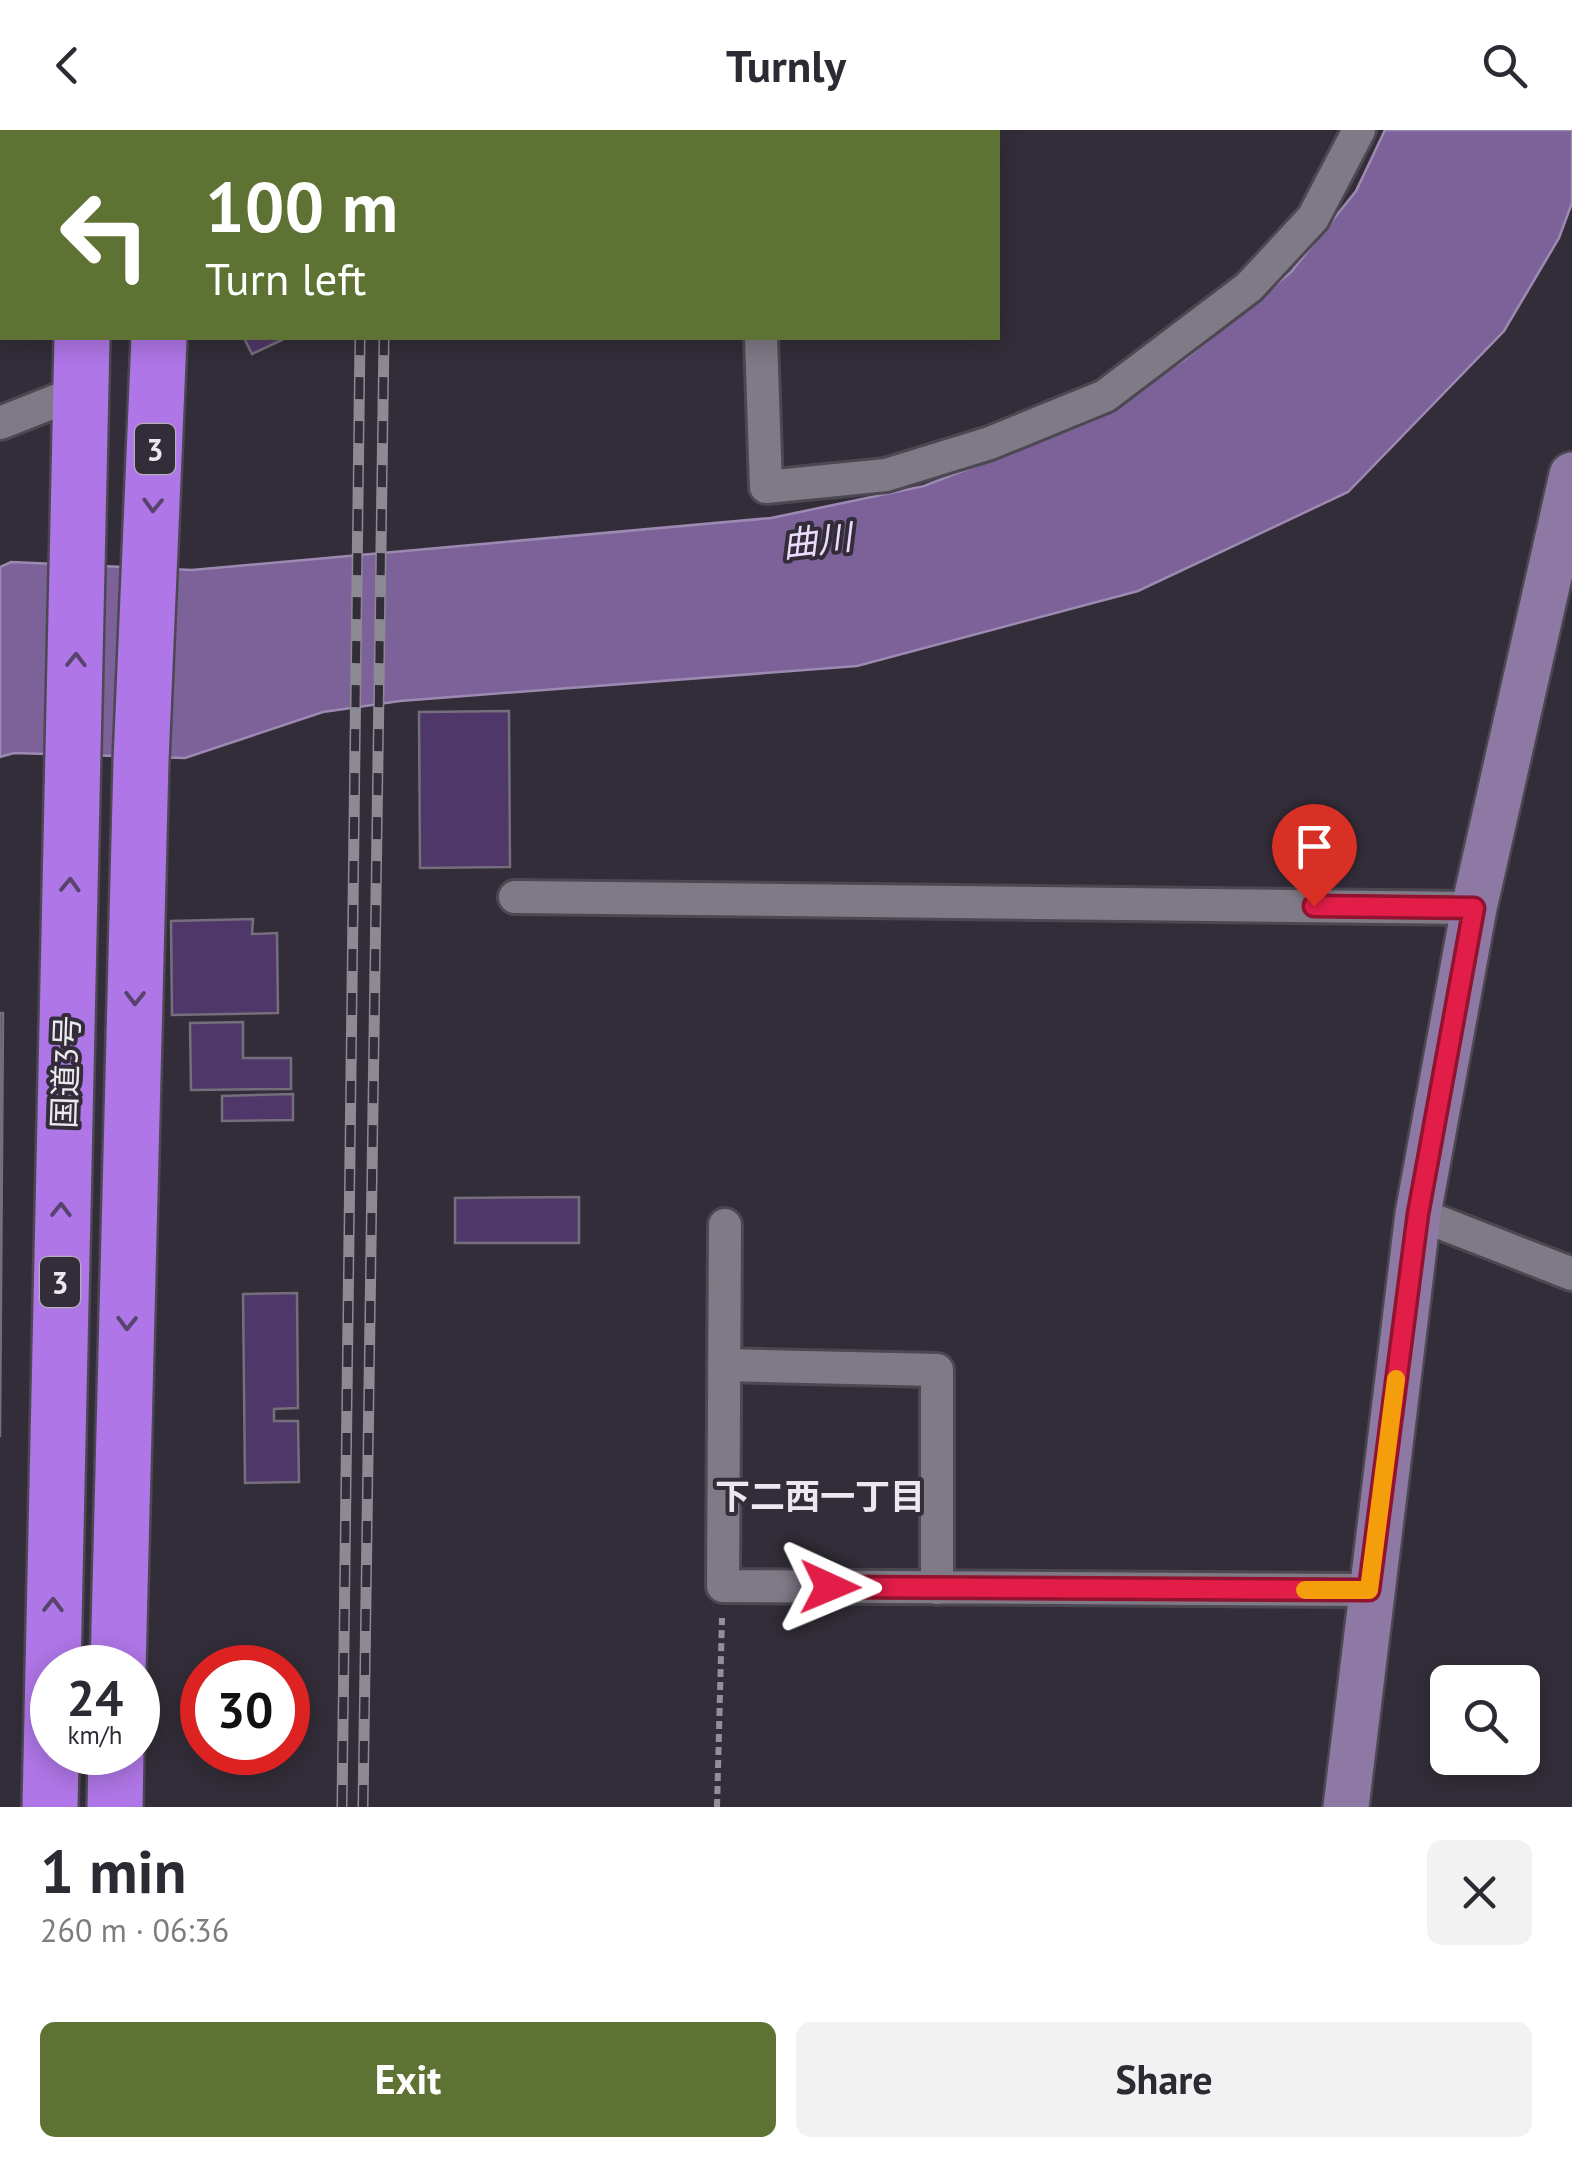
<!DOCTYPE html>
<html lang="en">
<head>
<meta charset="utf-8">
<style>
	body { margin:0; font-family:"PT Sans","Noto Sans JP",sans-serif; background:#f2f2f3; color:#2b2b33; height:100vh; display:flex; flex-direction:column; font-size:38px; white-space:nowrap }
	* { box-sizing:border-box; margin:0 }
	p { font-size:32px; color:#7c7c81 }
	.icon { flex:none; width:55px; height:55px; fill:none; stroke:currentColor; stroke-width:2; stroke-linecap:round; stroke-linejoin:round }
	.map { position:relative; height:1677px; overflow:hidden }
	.sheet { display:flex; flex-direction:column; background:#fff; flex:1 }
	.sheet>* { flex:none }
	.guide { position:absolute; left:0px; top:0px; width:1000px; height:210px; box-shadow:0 5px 25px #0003; background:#5e7333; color:#fff; overflow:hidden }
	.buttons { position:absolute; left:1430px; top:1535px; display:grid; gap:20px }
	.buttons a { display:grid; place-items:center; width:110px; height:110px; border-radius:15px; background:#fff; box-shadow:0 5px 25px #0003; font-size:50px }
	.speed { position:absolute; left:30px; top:1515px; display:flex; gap:20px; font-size:50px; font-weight:700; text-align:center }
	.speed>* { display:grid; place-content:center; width:130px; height:130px; border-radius:50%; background:#fff; box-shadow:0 5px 25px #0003; line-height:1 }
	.speed small { font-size:25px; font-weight:400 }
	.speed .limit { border:15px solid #d22; background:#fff; color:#111 }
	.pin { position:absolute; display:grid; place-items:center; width:85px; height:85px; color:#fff; margin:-102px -42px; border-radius:50% 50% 50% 0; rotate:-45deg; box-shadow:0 0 10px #0007 }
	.pin .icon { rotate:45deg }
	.me { position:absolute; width:110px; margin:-55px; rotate:91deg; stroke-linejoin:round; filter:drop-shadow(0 0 8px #0008) }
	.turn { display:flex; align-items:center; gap:35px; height:210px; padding:0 40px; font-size:45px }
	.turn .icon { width:130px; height:130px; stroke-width:2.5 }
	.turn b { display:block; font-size:70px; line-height:85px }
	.round { display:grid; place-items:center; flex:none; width:105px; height:105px; border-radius:15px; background:#f2f2f3 }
	.summary { display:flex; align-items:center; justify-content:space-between; height:170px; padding:0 40px }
	h1 { font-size:60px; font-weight:800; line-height:75px }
	.action { display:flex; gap:20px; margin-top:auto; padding:20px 40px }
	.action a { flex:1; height:115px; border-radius:15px; background:#5e7333; color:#fff; font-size:40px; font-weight:800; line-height:115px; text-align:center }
	.action a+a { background:#f2f2f3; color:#2b2b33 }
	header { display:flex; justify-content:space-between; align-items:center; height:130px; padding:0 40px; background:#fff; font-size:45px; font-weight:800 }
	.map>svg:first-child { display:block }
	.water { fill:#7c6298; stroke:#9d8ab2; stroke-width:2.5 }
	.building { fill:#503769; stroke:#746f7b; stroke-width:2.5 }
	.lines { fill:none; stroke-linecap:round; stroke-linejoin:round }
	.street-casing { stroke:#4c4851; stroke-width:38 }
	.secondary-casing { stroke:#4c4851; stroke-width:50 }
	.highway-casing { stroke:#4c4851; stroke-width:60 }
	.path { stroke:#938f98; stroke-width:6; stroke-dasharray:8 5; stroke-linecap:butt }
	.street { stroke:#807a87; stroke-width:32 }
	.secondary { stroke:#8e79a4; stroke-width:45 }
	.highway { stroke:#af76e7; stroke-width:55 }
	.rail-casing { stroke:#8e8a93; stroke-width:11 }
	.rail { stroke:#322d38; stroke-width:8; stroke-dasharray:22; stroke-linecap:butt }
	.oneway { stroke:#58436d }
	.route-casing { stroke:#92132f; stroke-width:25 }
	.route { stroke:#e11d48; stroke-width:18 }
	.slow { stroke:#f59e0b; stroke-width:18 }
	.labels { text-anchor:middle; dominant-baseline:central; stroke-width:8; stroke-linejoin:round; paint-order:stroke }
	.shield { fill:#322d38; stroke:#b4b0b8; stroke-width:2.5 }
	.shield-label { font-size:30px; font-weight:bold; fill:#ebe8ef }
	.street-label { font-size:32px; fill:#ebe8ef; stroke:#322d38 }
	.water-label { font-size:35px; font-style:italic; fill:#ebdcfd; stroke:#322d38 }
	.neighbourhood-label { font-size:35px; font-weight:bold; fill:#ebe8ef; stroke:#322d38 }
</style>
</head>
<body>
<header><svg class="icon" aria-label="back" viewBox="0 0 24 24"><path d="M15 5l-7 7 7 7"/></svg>Turnly<svg class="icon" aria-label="search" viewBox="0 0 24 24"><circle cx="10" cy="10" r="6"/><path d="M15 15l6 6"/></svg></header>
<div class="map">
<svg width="1572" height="1677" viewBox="0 0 1572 1677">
	<rect width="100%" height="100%" fill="#322d38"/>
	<path class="water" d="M1385,0H1572V73L1559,108L1504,201L1348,362L1138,461L857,536L400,571L323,582L185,628L14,623L0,627V437L11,432L192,440L771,388L924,356L1091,291L1185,229L1291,142L1356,61Z"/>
	<path class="building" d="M244,208H286L252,224Z
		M509,581L510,737L420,738L419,582Z
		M253,789L252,804L277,803L278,883L172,885L171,791Z
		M0,883H3L0,1307Z
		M243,892V928H291V959L191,960L190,893Z
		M293,964V990L222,991V966Z
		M579,1067V1113H455V1068Z
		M297,1163L298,1278L274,1279V1291H298L299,1352L245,1353L243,1164Z"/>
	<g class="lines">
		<g class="street-casing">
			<path id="street" d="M754,0V2
				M761,208L766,357L886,345L990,313L1105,266L1249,157L1313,88L1359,0
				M0,293L81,261
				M515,767L1474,778
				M1418,1084L1572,1144
				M725,1095L723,1456L1369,1460
				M724,1235L937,1240V1458"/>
		</g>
		<g class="secondary-casing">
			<path id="secondary" d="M1346,1677L1418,1084L1474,778L1572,345"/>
		</g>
		<g class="highway-casing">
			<path id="highway" d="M159,0V2
				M86,2L87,0
				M118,1538L141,631L159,208
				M50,1677L82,208
				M115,1677L116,1622"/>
		</g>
		<path class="path" d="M717,1677L722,1488"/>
		<use href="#street" class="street"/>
		<use href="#secondary" class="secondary"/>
		<use href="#highway" class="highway"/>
		<g class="rail-casing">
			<path id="rail" d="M363,2V0
				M388,2V0
				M342,1677L360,208
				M363,1677L384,208"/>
		</g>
		<use href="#rail" class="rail"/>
	</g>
	<defs><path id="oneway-chevron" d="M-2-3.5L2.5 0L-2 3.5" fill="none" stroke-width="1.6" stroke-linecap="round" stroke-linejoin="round" transform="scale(2.5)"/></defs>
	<g class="oneway">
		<use href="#oneway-chevron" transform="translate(153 375) rotate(92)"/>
		<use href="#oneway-chevron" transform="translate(76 530) rotate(-89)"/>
		<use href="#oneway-chevron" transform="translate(70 755) rotate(-88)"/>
		<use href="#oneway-chevron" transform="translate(135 868) rotate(91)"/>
		<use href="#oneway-chevron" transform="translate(61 1080) rotate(-89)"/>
		<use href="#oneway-chevron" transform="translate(127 1193) rotate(91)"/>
		<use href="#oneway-chevron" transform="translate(53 1475) rotate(-89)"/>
	</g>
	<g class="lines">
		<g class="route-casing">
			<path id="route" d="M830,1457L1369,1460L1418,1084L1474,778L1314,776"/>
		</g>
		<use href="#route" class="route"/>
		<path class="slow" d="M1305,1460H1369L1396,1249"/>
	</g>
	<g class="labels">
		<g class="shield">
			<rect x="135" y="294" width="40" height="50" rx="8"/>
			<rect x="40" y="1127" width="40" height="50" rx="8"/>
		</g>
		<g class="shield-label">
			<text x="155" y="319">3</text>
			<text x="60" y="1152">3</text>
		</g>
		<g class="street-label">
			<text transform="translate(65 942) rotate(-88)">国道3号</text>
		</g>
		<g class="water-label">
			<text transform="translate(817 410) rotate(-7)">曲川</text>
		</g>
		<g class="neighbourhood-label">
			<text x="820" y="1366">下二西一丁目</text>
		</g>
	</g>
</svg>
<div class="buttons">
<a><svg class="icon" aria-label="search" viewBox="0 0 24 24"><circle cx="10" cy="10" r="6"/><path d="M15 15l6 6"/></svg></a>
</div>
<div class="speed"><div>24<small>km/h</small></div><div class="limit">30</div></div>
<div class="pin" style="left:1314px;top:776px;background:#d93025"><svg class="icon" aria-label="arrive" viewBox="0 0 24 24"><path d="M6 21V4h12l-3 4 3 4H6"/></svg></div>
<svg class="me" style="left:830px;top:1457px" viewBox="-20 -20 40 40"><path d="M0-17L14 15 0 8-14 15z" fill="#e11d48" stroke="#fff" stroke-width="4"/></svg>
<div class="guide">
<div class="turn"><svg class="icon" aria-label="left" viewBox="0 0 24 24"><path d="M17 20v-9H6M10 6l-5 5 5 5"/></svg><div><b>100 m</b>Turn left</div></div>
</div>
</div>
<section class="sheet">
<div class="summary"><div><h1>1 min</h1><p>260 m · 06:36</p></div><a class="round"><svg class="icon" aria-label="close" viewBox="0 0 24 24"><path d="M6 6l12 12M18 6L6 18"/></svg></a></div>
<div class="action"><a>Exit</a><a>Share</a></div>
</section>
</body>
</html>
